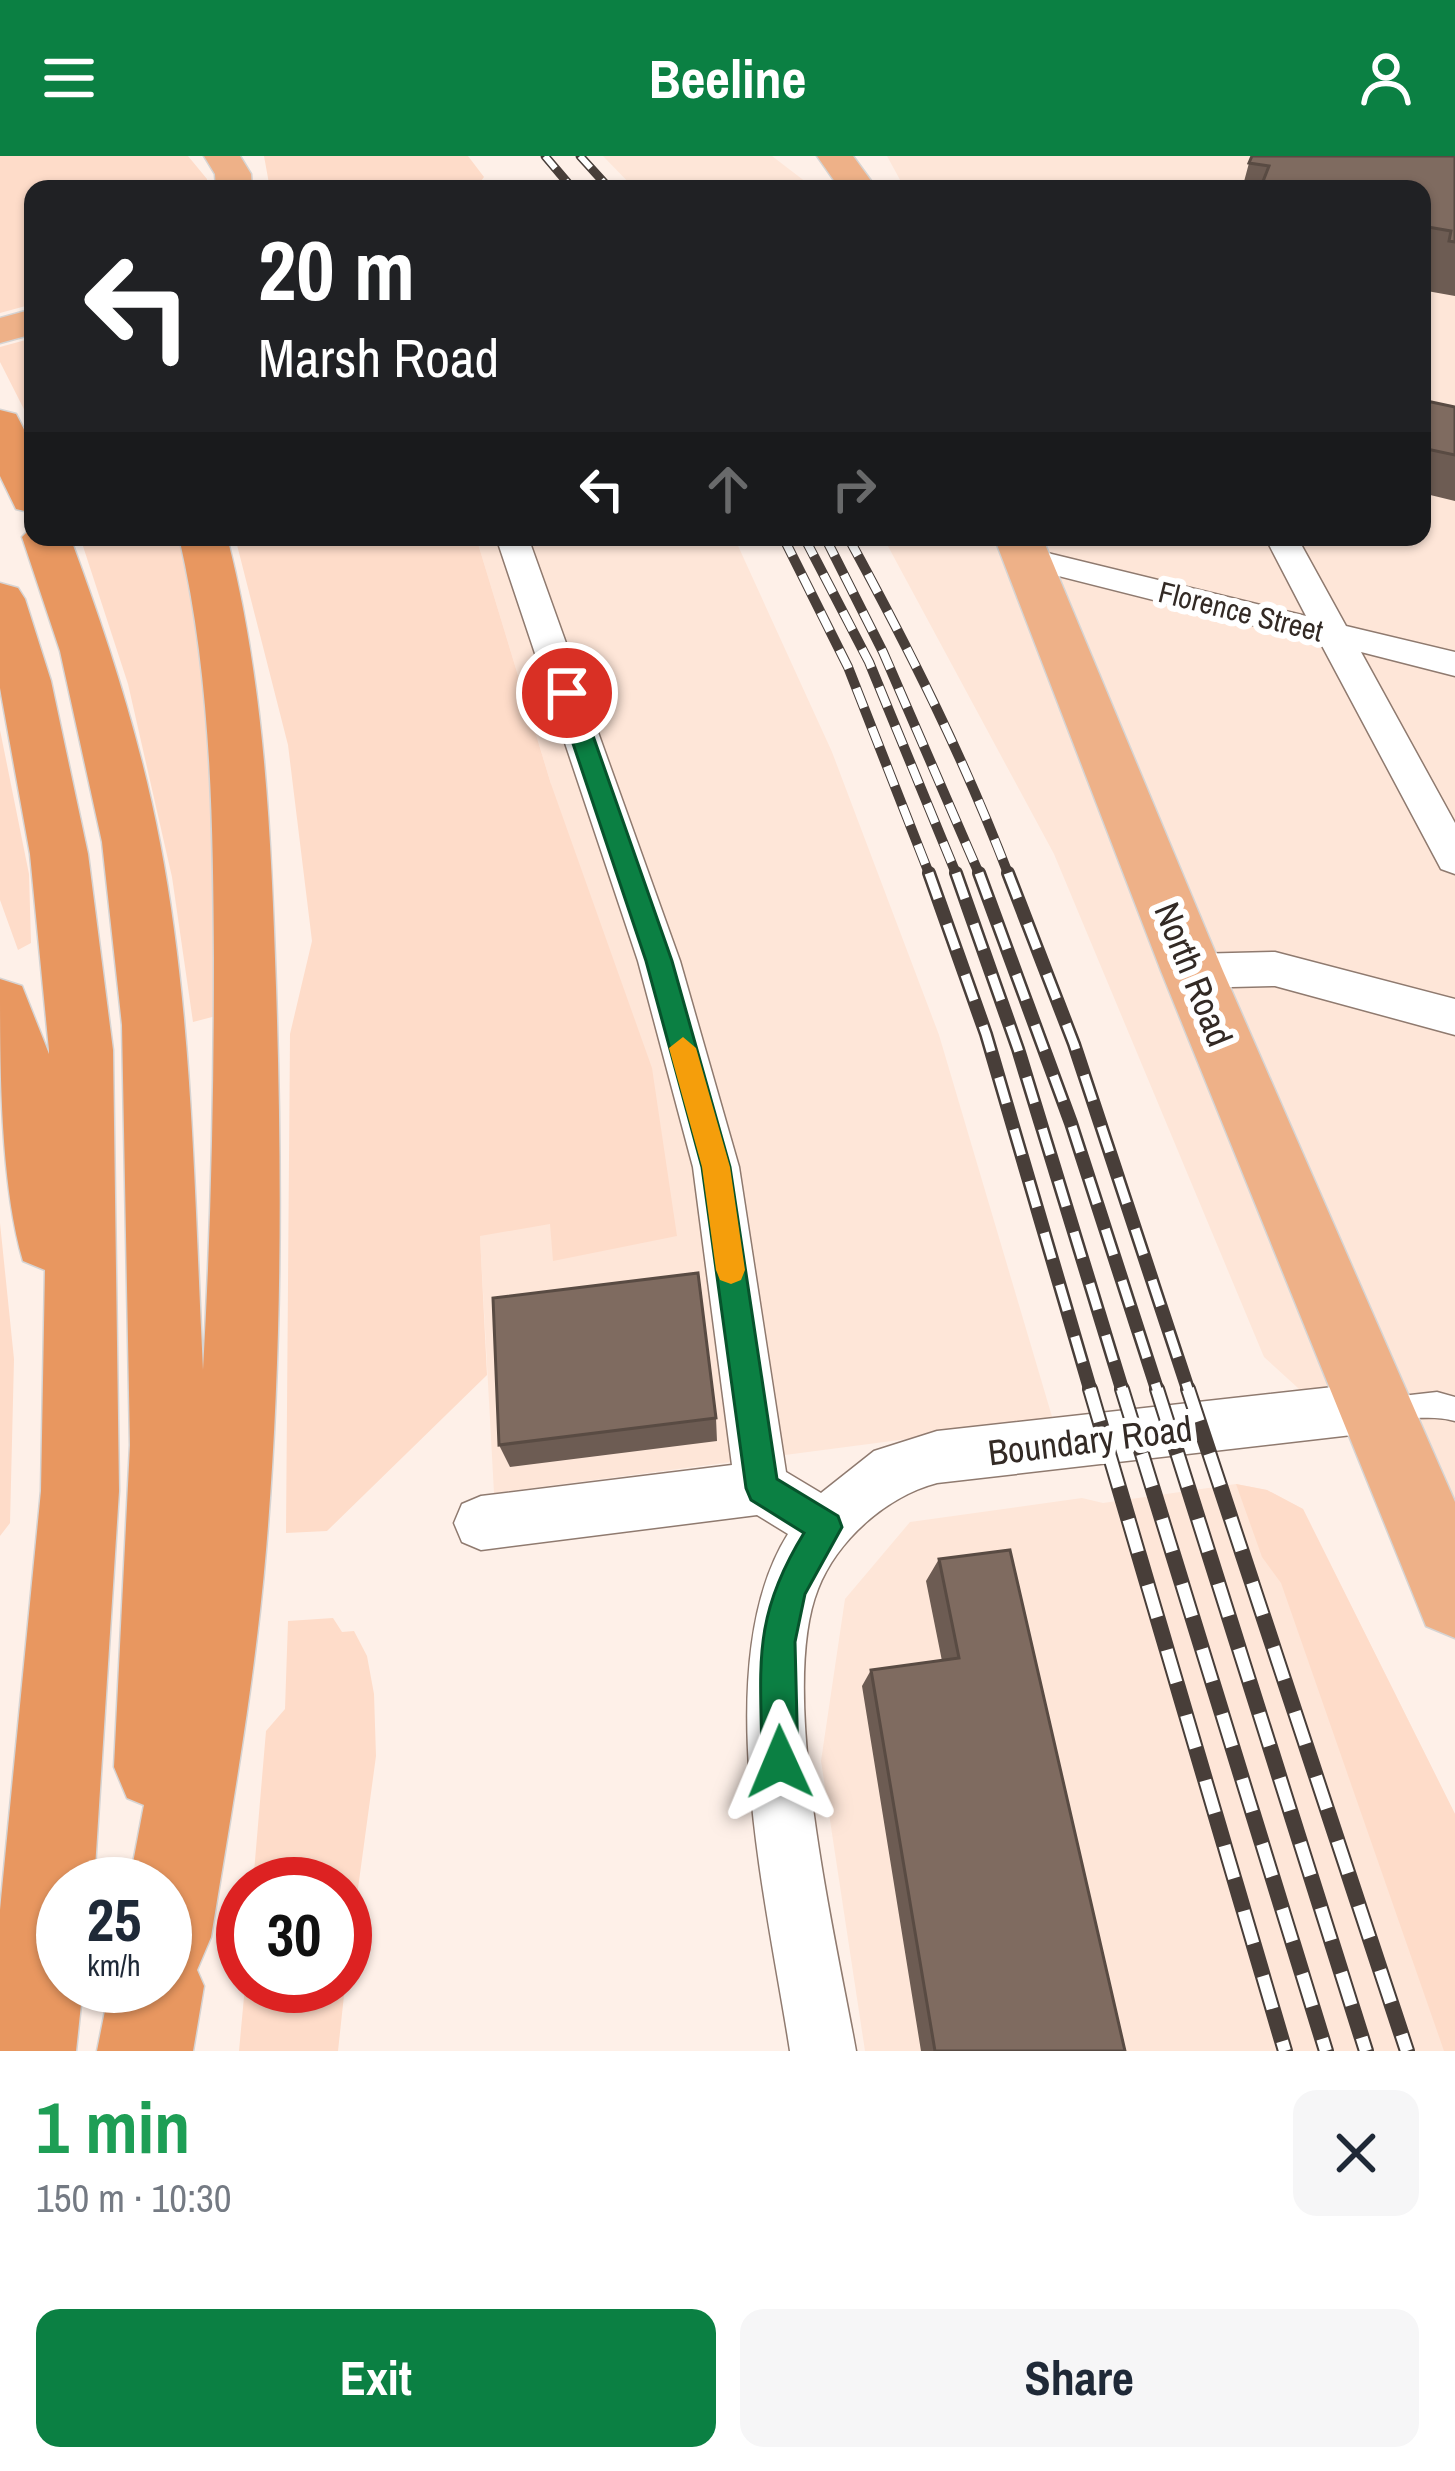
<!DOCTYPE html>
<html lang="en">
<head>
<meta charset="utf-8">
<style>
	body { margin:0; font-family:"Archivo Narrow",sans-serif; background:#f6f6f7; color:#1f2937; height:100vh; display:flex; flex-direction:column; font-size:45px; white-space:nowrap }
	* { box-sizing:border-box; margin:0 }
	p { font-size:39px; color:#747a83 }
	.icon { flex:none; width:66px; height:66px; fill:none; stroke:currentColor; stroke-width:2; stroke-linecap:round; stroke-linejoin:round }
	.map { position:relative; height:1895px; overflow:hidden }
	.sheet { display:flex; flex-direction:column; background:#fff; flex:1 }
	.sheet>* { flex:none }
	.banner { position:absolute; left:24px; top:24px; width:1407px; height:366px; border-radius:24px; box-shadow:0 3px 9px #0004; background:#202124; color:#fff; overflow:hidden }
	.speed { position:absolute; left:36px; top:1701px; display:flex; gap:24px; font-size:60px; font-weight:700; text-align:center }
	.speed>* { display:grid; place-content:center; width:156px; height:156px; border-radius:50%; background:#fff; box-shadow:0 3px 9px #0004; line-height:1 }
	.speed small { font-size:30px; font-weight:400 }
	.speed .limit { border:18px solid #d22; background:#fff; color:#111 }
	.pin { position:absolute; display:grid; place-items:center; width:102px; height:102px; color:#fff; margin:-51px; border:6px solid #fff; border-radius:50%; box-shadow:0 3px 12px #0007 }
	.me { position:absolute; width:132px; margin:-66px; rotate:359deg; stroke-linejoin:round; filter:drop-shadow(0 0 9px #0008) }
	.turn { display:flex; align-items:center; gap:42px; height:252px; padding:0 36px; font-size:54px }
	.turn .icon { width:156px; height:156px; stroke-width:2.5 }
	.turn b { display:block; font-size:84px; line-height:102px }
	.lanes { display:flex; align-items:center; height:114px; padding:0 36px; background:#0003; justify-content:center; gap:60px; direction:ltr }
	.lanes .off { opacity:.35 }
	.round { display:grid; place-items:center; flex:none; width:126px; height:126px; border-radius:24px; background:#f6f6f7 }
	.overview { display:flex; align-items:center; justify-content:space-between; height:204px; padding:0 36px }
	h1 { font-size:72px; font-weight:700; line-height:90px; color:#1e9e55 }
	.cta { display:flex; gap:24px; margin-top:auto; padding:24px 36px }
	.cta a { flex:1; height:138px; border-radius:24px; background:#0b8043; color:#fff; font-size:48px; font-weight:700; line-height:138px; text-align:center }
	.cta a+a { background:#f6f6f7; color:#1f2937 }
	header { display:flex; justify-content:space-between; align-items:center; height:156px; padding:0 36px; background:#0b8043; color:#fff; font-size:54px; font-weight:700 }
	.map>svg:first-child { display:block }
	.built { fill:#fee6d8 }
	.green { fill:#fedcc9 }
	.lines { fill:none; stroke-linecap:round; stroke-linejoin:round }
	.service-casing { stroke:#8f7a6f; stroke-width:3 }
	.minor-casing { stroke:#8f7a6f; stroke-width:3 }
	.primary-casing { stroke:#d6d4d3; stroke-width:3 }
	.trunk-casing { stroke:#d6d4d3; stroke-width:3 }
	.service { fill:#fff; fill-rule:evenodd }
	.minor { fill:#fff; fill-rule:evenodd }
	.primary { fill:#eeb188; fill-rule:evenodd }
	.trunk { fill:#e89760; fill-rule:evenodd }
	.rail-far3-casing { stroke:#483e39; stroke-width:9 }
	.rail-far2-casing { stroke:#483e39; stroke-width:10 }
	.rail-far1-casing { stroke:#483e39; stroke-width:14 }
	.rail-casing { stroke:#483e39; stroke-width:16 }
	.rail-far3 { stroke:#fff; stroke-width:6; stroke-dasharray:16; stroke-linecap:butt }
	.rail-far2 { stroke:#fff; stroke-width:8; stroke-dasharray:21; stroke-linecap:butt }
	.rail-far1 { stroke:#fff; stroke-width:9; stroke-dasharray:27; stroke-linecap:butt }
	.rail { stroke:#fff; stroke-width:12; stroke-dasharray:34; stroke-linecap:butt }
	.wall { fill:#6d5c53 }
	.building { fill:#7f6b60; stroke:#594b43; stroke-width:3 }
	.route { fill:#0b8043; stroke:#07532c; stroke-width:3 }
	.slow { fill:#f59e0b }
	.labels { text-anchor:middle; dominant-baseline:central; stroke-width:12; stroke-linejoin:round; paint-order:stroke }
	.far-street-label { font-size:30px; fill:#332a25; stroke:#fff }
	.street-label { font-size:36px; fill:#332a25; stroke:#fff }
</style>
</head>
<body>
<header><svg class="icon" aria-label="menu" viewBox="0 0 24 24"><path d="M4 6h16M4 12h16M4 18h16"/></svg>Beeline<svg class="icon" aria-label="person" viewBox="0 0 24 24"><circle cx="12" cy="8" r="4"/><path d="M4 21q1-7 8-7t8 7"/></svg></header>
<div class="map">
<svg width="1455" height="1895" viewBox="0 0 1455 1895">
	<rect width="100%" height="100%" fill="#fef0e8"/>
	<path class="built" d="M603,0H772L815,33H635Z
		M887,0H1455V1375L1264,1201L1054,698L883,381H1422V33H905Z
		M476,381H734L832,596L939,879L1053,1264L494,1337L478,1044L551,628Z
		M1236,1328L1267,1334L1303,1353L1455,1658V1895H865L821,1605L845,1443L910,1366L1082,1342L1103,1347Z"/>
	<path class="green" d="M0,0H188L207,23V32L33,33V148L0,157Z
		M264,0H468L484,21L475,33H270Z
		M33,182V271L0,206V191Z
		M80,381H181C222,536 214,701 216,860L193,866L172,721L128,528Z
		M235,381H476L551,628L652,912L677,1080L553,1105L550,1068L480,1080L487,1219L327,1375L286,1377L290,878L312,785L288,589Z
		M0,574L29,718L31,787L18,794L0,744Z
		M0,1067L14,1203L10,1367L0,1380Z
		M1236,1328L1267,1334L1303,1353L1455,1658V1895H1444L1281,1427L1262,1401Z
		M333,1462L342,1476L354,1475L367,1500L374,1538L376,1600L345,1828V1728H253L266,1575L285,1553L288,1465Z
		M245,1830H345L338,1895H239Z"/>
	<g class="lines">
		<g class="service-casing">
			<path id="service" d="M855,23L861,27L859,29L815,33Z
				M1437,1236L1455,1241V1265C1428,1257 1401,1267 1375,1259L1372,1251L1375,1243Z"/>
		</g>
		<g class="minor-casing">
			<path id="minor" d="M496,381H528L680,805L739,1011L786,1316L821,1337L874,1295L937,1275L1378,1226L1396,1233L1404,1251L1396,1269L1378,1276L937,1327C887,1340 837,1384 818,1433C777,1535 836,1783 856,1895H790C768,1751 707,1507 788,1378L757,1359L481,1394L462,1386L454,1367L462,1348L481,1340L732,1309L693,1011L638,805Z
				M1265,381H1297L1346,470L1455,496V520L1361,496L1455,667V718L1441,713L1320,486L1015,409L1010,402L1015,395L1027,392L1306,460Z
				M1275,796L1455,843V879L1275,830L1192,832L1177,827L1171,815L1177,803L1192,798Z"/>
		</g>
		<g class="primary-casing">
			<path id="primary" d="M204,0H240L251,18L252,33H216L215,18Z
				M817,0H853L877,33H840Z
				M33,153V178L0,187V162Z
				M994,381H1042L1223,815L1455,1346V1482L1426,1470L1161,815Z"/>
		</g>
		<g class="trunk-casing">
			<path id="trunk" d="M0,254L16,258L33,291V357L16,353L0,320Z
				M33,370V381H70C107,481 140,582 160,687C193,860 194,1038 203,1214C211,1076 214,939 214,801C213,659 211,519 179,381H227C265,529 271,679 276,831C282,1019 282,1207 266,1394C255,1524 232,1652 211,1781L197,1814L204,1830L193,1895H97L110,1830H165V1728H129L144,1649L127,1642L114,1611L130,1289L122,869L102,686L60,495L22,381Z
				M0,427L18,432L25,443L51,525L88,698L113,894L119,1335L94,1728H63V1830H83L76,1895H0V1754L41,1335L45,1114L23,1105C0,1027 0,908 0,823L22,830L49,898V894L30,698L0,532Z"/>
		</g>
		<use href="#service" class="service"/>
		<use href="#minor" class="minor"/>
		<use href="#primary" class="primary"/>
		<use href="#trunk" class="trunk"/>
		<g class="rail-far3-casing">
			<path id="rail-far3" d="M545,0L573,33
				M580,0L610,33"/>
		</g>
		<g class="rail-far2-casing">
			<path id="rail-far2" d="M783,381L848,511L930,720
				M804,381L869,506L957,720
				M825,381L883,496L980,720
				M848,381C908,491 964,602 1009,720"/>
		</g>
		<g class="rail-far1-casing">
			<path id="rail-far1" d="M929,717L986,878L1091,1236
				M956,717L1018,893L1123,1236
				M979,717L1071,967L1158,1236
				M1008,717L1074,888L1189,1236"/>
		</g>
		<g class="rail-casing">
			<path id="rail" d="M1090,1233L1285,1895
				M1122,1233L1326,1895
				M1157,1233L1366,1895
				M1188,1233L1407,1895"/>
		</g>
		<use href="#rail-far3" class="rail-far3"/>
		<use href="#rail-far2" class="rail-far2"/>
		<use href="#rail-far1" class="rail-far1"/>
		<use href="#rail" class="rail"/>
	</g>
	<path class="wall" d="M1455,0V140L1427,135L1429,126L1422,125V33H1242L1249,7Z
		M1422,244L1455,251V345L1422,337Z
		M716,1262L717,1285L510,1311L499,1289Z
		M939,1403L1125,1895H921L862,1530L871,1514L942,1505L926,1425Z"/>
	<path class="building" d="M1252,0H1455V86L1449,85L1451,75L1422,70V33H1260L1269,10L1249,7Z
		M1422,244L1455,251V299L1422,292Z
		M698,1117L716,1262L499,1289L493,1142Z
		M1010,1394L1125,1895H935L871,1514L959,1502L939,1403Z"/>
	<path class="route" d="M567,529L578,537L672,805L730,1011L777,1323L838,1360L842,1371L805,1438L795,1486L798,1606L793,1618L780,1624L768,1618L762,1606C761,1509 751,1463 804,1377L751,1344L746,1332L702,1011L646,805L556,537Z"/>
	<path class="slow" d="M683,881L696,892L730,1011L745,1114L741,1124L731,1128L720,1124L716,1114L702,1011L669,892Z"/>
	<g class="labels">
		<g class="far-street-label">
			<text transform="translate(1241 455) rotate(14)">Florence Street</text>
		</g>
		<g class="street-label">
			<text transform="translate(1194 818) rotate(68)">North Road</text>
			<text transform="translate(1090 1284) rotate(-7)">Boundary Road</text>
		</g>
	</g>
</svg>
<div class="speed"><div>25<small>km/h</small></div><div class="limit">30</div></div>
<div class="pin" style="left:567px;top:537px;background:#d93025"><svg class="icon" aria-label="arrive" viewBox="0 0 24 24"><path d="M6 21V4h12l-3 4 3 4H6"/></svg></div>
<svg class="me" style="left:780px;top:1606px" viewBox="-20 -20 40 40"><path d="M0-17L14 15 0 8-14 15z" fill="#0b8043" stroke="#fff" stroke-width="4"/></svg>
<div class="banner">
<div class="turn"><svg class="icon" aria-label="left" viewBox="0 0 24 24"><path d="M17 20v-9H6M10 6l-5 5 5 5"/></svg><div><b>20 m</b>Marsh Road</div></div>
<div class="lanes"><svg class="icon" aria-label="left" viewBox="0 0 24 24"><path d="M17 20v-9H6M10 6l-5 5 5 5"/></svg><svg class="icon off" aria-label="ahead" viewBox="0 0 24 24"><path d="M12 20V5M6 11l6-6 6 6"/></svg><svg class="icon off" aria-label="right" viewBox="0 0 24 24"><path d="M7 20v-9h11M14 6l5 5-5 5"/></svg></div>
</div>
</div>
<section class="sheet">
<div class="overview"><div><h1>1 min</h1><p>150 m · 10:30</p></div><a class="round"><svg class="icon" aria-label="close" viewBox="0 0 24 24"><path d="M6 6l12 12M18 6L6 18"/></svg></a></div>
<div class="cta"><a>Exit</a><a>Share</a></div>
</section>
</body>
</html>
